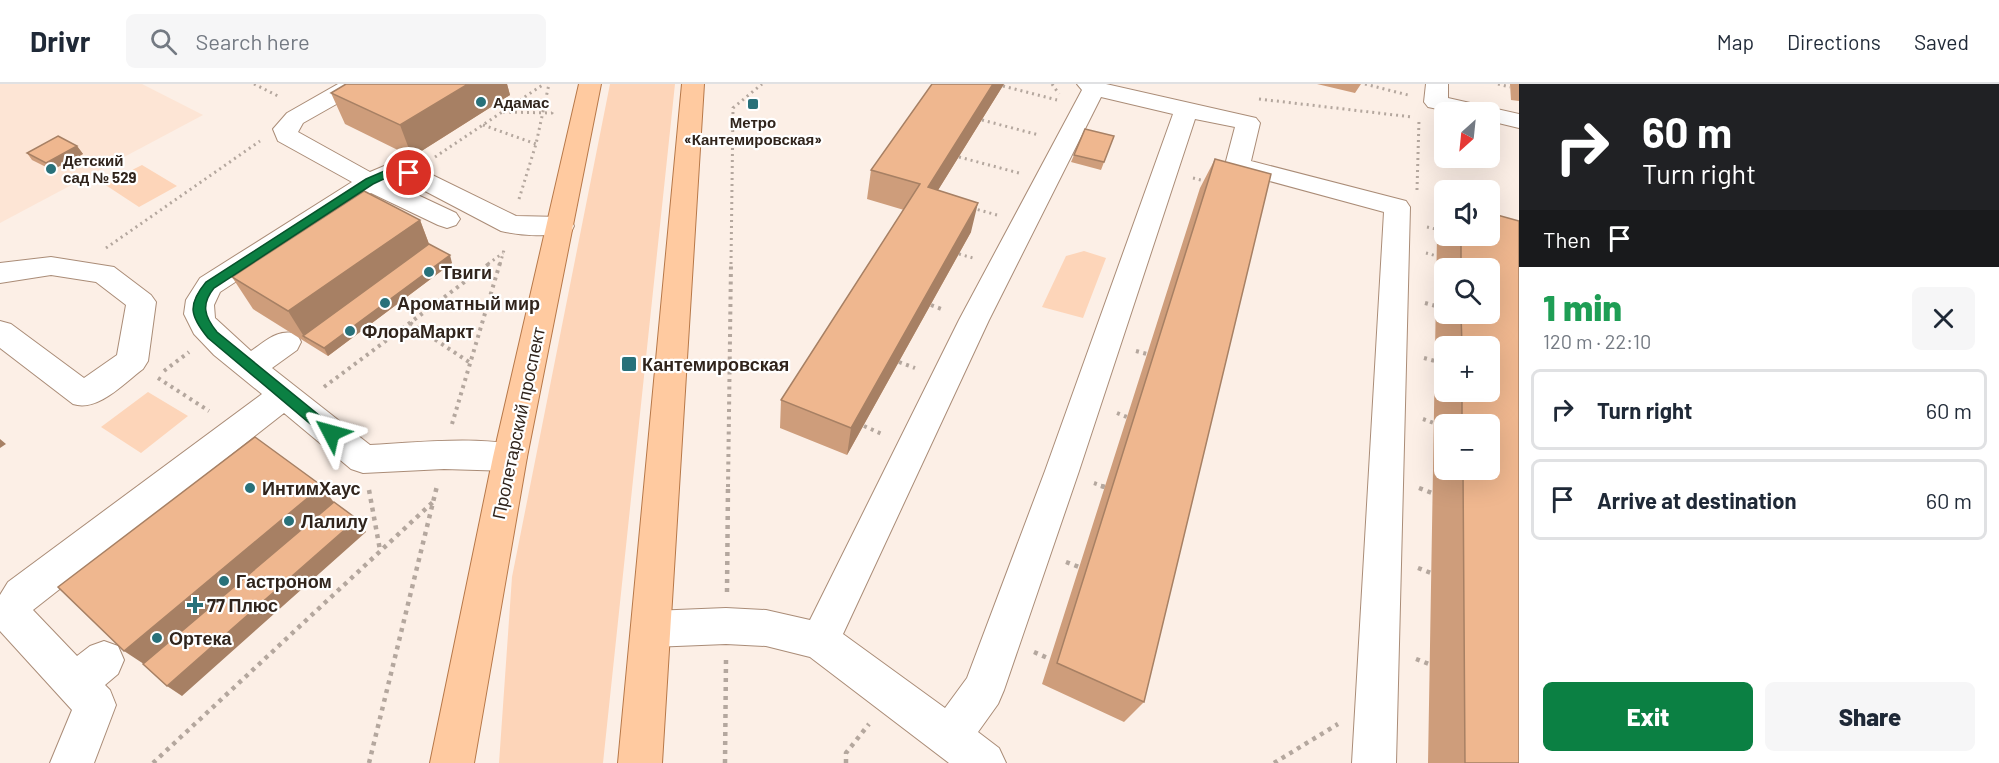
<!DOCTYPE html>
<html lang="en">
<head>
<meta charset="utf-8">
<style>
	body { margin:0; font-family:Barlow,sans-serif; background:#f6f6f7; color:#1f2937; height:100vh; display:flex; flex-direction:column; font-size:22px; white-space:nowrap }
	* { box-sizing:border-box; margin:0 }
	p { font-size:20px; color:#747a83 }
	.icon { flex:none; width:33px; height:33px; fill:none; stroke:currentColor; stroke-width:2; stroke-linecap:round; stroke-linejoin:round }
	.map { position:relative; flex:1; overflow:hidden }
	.details { display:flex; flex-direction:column; background:#fff; width:480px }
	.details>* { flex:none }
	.top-card { background:#202124; color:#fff; overflow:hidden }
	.needle { width:39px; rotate:207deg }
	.fabs { position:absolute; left:1434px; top:18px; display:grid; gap:12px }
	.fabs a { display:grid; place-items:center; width:66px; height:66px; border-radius:9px; background:#fff; box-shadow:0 6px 24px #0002; font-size:30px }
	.pin { position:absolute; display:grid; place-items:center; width:51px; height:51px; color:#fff; margin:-26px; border:3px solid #fff; border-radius:50%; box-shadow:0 2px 6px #0007 }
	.me { position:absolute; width:66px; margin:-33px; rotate:309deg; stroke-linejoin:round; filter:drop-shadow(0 0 4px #0008) }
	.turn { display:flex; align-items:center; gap:21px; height:126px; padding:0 24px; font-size:27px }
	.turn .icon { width:78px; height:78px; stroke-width:2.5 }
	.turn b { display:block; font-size:42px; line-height:51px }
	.then { display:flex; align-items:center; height:57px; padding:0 24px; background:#0003; gap:12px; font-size:22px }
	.round { display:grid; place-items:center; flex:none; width:63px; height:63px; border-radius:9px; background:#f6f6f7 }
	.overview { display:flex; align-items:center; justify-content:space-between; height:102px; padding:0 24px }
	h1 { font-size:36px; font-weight:800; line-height:45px; color:#1e9e55 }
	.button { display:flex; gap:12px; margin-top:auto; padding:12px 24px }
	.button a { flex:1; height:69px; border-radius:9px; background:#0b8043; color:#fff; font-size:24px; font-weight:800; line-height:69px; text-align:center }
	.button a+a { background:#f6f6f7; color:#1f2937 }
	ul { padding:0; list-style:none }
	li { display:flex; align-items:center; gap:18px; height:81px; margin:0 12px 9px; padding:0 12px; border:3px solid #e0e1e3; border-radius:9px }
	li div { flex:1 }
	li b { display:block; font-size:22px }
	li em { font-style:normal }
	header { display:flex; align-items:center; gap:36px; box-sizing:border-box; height:84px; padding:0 30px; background:#fff; border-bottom:2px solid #e0e1e3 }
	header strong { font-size:28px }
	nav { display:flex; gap:33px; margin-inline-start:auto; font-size:21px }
	.search { width:420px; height:54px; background:#f6f6f7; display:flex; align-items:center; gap:15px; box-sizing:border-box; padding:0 21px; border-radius:9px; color:#747a83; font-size:22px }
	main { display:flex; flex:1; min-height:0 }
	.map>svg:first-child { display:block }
	.built { fill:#fde5d5 }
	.green { fill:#fdd5b9 }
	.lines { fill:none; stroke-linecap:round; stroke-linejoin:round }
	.minor-casing { stroke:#aa8c77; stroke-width:2 }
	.major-casing { stroke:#b77849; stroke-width:2 }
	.path-far2 { stroke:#b4a79e; stroke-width:3; stroke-dasharray:2 4; stroke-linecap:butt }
	.path-far1 { stroke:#b4a79e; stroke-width:4; stroke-dasharray:3 4.5; stroke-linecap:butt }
	.path { stroke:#b4a79e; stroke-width:4.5; stroke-dasharray:4 5; stroke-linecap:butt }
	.minor { fill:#fff; fill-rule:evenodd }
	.major { fill:#ffcaa0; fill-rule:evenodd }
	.wall { fill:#ce9d7b; fill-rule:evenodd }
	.shaded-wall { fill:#a78064 }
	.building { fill:#efb78f; stroke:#a78064; stroke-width:1.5 }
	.route { fill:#0b8043; stroke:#07532c; stroke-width:1.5 }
	.poi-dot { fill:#28717a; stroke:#fff; stroke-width:2 }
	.labels { text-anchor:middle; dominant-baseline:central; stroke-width:4.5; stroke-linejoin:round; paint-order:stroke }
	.far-poi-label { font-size:15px; font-weight:bold; fill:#30241c; stroke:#fff; text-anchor:start }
	.poi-label { font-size:18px; font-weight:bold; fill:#30241c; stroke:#fff; text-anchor:start }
	.street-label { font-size:18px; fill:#30241c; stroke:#fff }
</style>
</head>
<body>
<header>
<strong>Drivr</strong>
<div class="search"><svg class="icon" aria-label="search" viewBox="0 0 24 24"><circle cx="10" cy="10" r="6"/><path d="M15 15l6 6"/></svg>Search here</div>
<nav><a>Map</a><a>Directions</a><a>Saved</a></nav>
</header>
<main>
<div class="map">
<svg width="1519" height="679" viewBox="0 0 1519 679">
	<rect width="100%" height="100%" fill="#fcefe6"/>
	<path class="built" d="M0,0H142L203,31L0,139Z"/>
	<path class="green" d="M610,0H675L603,679H499L512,493Z
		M142,81L177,102L139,123L104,100Z
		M1084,167L1106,174L1083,234L1042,223L1066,172Z
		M148,308L188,332L141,369L101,343Z"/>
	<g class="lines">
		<g class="minor-casing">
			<path id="minor" d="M338,0H366L363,5L303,39L298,48L370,88L389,80L409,81L418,84L516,132L561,133L571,136L574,142L571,148C551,153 522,152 501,147L404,96L390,98L456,129L460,135L456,141L447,144L438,141L371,109L220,208L214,221L215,234L251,267C266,257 278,244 297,250L301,258L297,266L272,284L370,361C411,359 484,351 522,363L527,373L522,383L510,387L444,385L363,389L351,385L284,329L33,526L77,572L90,562L104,557L118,562L124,576L118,590L105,601L110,606L116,621L94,679H50L72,626L0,547V511L8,498L262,310L214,271L194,250L184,230L186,216L200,194L352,98L278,57L273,45L287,29Z
				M1077,0H1106L1256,34L1260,39L1251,77L1406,117L1410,123L1396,679H1352L1384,128L1229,86L1225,81L1235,43L1195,35L1079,387L1004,606L998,620L978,648L999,664L1006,679H949L810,573L766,562L726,560L652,563L638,558L632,545L638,532L652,527L726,524L766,526L810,536L959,236L1082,6ZM1101,13L1173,30L1045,387L967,594L945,624L843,550L989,236Z
				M1426,0H1448V14L1519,30V44L1490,37V28H1452L1428,23L1424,18Z
				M51,173L114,183L151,211L156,218L148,277L143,285C123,300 98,328 73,320L0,264V237L11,240L84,294L117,271L126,221L96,198L51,191L0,199V179Z"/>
		</g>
		<g class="major-casing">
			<path id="major" d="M579,0H601L527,373L474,679H430L493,373Z
				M682,0H704L662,679H618Z"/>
		</g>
		<path class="path-far2" d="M254,0L280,13
			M1052,0L1059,10
			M1365,0L1408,11
			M1498,0L1510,3
			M1003,2L1057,16
			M1259,15L1412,33
			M503,28L552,29L553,27
			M982,36L1039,51
			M483,41L536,60
			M435,73L544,0
			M959,73L1019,89
			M1193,94L1209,98
			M1417,106L1419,36
			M519,115L536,60L549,0
			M972,124L997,131
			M1427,143L1444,147
			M106,164L260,57
			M1426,169L1437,172
			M959,170L973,174
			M488,180L503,169
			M500,180L504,166
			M731,180L733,24L762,0"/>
		<path class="path-far1" d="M1425,219L1436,222
			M931,221L944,226
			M410,239L469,278
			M1136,267L1147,270
			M1424,274L1435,277
			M899,278L915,284
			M164,287L189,268
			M158,294L209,327
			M324,303L490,179
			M1117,329L1127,333
			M1423,335L1434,339
			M452,340L500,179
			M864,342L882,350
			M1094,399L1105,403
			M728,403L731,179"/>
		<path class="path" d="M1101,402L1105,403
			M1419,404L1432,409
			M369,406L380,466
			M1066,478L1079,483
			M1418,484L1431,489
			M727,508L728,402
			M1034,568L1050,575
			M1416,575L1429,580
			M153,679L433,418
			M369,679L437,402
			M725,679L726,576
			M846,679V669L869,640
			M1274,679L1338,640"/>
		<use href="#minor" class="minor"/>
		<use href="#major" class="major"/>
	</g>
	<path class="wall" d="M346,0H507L510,11L412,73L345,40L331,9Z
		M1004,0L938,106L971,148L847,371L780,344L781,316L904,126L867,115L871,86Z
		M1317,0H1361L1355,9Z
		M1510,0H1519V17L1511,16Z
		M1114,52L1101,86L1071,78L1074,71Z
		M77,62L83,70L52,86L32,76L27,69Z
		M1215,75L1144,618L1124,638L1042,600L1200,104Z
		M420,136L429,160L452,179L328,272L253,225L232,193Z
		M1444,142V152H1490L1519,679H1428L1437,151ZM1444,184H1490V230H1444ZM1444,262H1490V308H1444ZM1444,340H1490V386H1444Z"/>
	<path class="shaded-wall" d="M468,0H507L510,11L412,73L400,41Z
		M993,0H1004L922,132L928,103Z
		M77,62L83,70L52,86L46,79Z
		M978,119L971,148L847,371L851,344Z
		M420,136L432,168L303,252L308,259L288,227Z
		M450,171L452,179L328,272L324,264Z
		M0,355L6,360L0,364Z
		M322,402L343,431L159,590L124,567Z
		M357,435L366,448L182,612L167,602Z"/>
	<path class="building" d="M346,0H468L400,41L331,9Z
		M932,0H993L928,103L978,119L851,344L781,316L920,100L871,86Z
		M1085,45L1114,52L1104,78L1074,71Z
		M58,52L77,62L46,79L27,69Z
		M1215,75L1271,90L1144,618L1057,579Z
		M364,107L420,136L288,227L232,193Z
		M1490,129L1519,137V679H1465L1463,386H1490V340H1462V308H1490V262H1462L1461,230H1490V184H1461V152H1490Z
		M429,160L450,171L324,264L303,252Z
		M255,353L322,402L124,567L58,503Z
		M334,418L357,435L167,602L143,580Z"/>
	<path class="route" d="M389,85L409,86L415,89L409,92H390L373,100L214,204C201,220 204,232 217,248L336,345L338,349L331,355L326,353L208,254C190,232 187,221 206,198L366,95Z"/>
	<g class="poi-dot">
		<circle cx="481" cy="18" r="6"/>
		<rect x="747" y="14" width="12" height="12" rx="3"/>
		<circle cx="51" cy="85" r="6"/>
		<circle cx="429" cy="188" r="6"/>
		<circle cx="385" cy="219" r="6"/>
		<circle cx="350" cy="247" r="6"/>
		<rect x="621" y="272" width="16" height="16" rx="3"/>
		<circle cx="250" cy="404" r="6"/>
		<circle cx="289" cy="437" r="6"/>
		<circle cx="224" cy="497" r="6"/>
		<path d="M192 512h6v6h6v6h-6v6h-6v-6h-6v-6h6z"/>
		<circle cx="157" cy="554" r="6"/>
	</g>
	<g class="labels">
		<g class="far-poi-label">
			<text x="493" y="18">Адамас</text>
			<text x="753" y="38" text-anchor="middle">Метро<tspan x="753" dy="17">«Кантемировская»</tspan></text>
			<text x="63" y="76">Детский<tspan x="63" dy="17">сад № 529</tspan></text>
		</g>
		<g class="poi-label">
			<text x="441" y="188">Твиги</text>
			<text x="397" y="219">Ароматный мир</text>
			<text x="362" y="247">ФлораМаркт</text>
			<text x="642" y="280">Кантемировская</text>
			<text x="262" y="404">ИнтимХаус</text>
			<text x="301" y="437">Лалилу</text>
			<text x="236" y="497">Гастроном</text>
			<text x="207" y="521">77 Плюс</text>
			<text x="169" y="554">Ортека</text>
		</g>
		<g class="street-label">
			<text transform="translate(518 339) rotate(-78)">Пролетарский проспект</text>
		</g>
	</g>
</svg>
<div class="fabs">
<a><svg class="needle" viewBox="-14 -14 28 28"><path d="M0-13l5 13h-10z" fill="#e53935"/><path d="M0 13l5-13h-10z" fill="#747a83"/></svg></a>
<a><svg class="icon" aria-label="sound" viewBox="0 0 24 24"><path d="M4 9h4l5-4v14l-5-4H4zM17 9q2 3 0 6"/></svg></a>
<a><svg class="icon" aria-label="search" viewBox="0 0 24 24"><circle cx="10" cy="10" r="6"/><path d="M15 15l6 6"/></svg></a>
<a>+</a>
<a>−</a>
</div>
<div class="pin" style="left:409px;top:89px;background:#d93025"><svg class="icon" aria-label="arrive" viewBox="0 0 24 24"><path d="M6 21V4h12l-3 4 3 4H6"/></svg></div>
<svg class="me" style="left:331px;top:349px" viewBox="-20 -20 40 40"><path d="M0-17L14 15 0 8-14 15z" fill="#0b8043" stroke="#fff" stroke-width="4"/></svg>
</div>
<section class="details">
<div class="top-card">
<div class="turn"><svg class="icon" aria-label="right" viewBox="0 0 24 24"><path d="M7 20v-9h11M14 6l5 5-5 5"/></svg><div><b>60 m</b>Turn right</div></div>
<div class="then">Then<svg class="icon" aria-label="arrive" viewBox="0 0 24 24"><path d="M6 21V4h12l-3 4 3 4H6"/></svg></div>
</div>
<div class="overview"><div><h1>1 min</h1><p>120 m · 22:10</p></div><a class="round"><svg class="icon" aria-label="close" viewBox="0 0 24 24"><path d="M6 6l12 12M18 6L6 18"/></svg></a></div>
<ul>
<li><svg class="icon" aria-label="right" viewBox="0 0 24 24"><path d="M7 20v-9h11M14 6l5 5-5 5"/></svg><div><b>Turn right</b></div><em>60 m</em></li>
<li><svg class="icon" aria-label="arrive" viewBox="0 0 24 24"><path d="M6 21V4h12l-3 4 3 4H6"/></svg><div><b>Arrive at destination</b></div><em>60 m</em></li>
</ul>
<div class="button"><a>Exit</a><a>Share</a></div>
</section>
</main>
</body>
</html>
